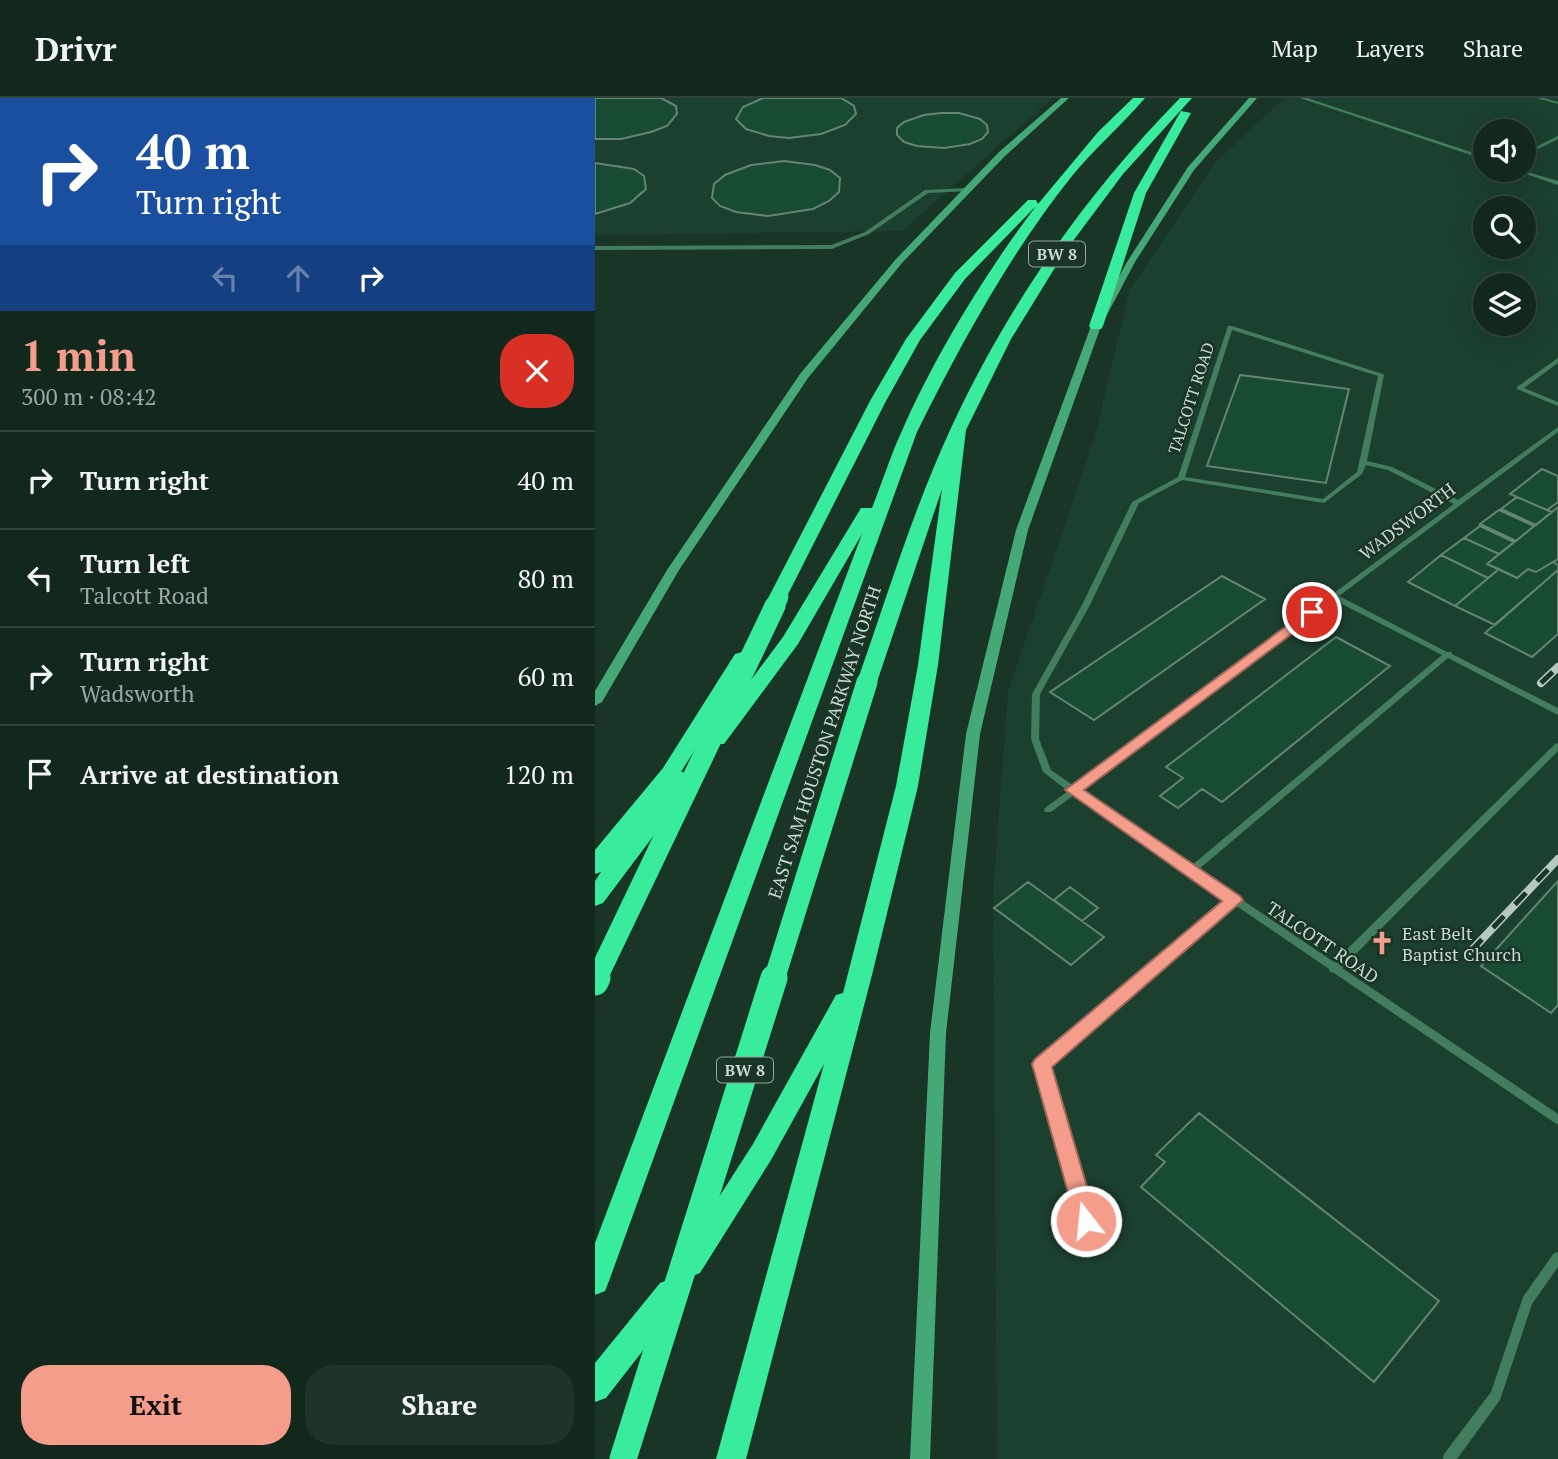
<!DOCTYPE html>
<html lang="en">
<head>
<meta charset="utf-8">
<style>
	body { margin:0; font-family:"PT Serif",serif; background:#1f3429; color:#f1f3f6; height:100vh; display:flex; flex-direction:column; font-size:26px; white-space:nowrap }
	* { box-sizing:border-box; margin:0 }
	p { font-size:23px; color:#9ca6a3 }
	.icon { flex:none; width:38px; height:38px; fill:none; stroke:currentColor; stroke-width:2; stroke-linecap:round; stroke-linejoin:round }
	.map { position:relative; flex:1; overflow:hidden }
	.sheet { display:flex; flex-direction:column; background:#12281c; width:595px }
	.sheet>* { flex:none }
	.guide { background:#1a4fa0; color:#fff; overflow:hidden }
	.tools { position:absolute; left:878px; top:21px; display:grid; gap:14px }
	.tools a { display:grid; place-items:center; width:63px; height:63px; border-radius:50%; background:#12281c; box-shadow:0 7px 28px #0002,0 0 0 2px #31443b; font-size:35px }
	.pin { position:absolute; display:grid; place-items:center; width:60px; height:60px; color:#fff; margin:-30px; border:4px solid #fff; border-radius:50%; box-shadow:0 2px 7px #0007 }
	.me { position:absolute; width:77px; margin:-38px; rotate:344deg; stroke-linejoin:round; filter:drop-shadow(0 0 5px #0008) }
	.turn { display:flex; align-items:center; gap:24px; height:147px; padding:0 21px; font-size:32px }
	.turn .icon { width:91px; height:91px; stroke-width:2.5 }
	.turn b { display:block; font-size:49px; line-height:60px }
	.lanes { display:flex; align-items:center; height:66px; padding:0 21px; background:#0003; justify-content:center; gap:35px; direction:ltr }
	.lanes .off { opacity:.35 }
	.round { display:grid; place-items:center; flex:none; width:74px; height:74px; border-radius:28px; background:#1f3429 }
	.head { display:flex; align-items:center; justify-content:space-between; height:119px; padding:0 21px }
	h1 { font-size:42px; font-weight:700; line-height:52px; color:#f49d8b }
	.cta { display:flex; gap:14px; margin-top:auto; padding:14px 21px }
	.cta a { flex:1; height:80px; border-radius:28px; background:#f49d8b; color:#111; font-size:28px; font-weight:700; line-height:80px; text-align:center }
	.cta a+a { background:#1f3429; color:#f1f3f6 }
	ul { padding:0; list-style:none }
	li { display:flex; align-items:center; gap:21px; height:98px; padding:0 21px; border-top:2px solid #31443b }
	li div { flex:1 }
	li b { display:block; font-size:26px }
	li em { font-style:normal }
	header { display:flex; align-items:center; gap:42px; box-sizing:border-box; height:98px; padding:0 35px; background:#12281c; border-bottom:2px solid #31443b }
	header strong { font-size:33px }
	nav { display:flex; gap:38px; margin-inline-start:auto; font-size:24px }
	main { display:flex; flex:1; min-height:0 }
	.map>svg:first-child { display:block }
	.built { fill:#1b402d; fill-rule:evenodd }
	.building { fill:#174b32; stroke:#658472; stroke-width:2 }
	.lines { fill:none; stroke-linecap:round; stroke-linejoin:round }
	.service { fill:#427d5d; fill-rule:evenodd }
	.secondary { fill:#44a977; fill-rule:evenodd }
	.motorway { fill:#39eb9c; fill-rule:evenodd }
	.rail-casing { stroke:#b7c8bd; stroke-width:8 }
	.rail { stroke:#183525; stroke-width:5; stroke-dasharray:16; stroke-linecap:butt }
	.motorway-bridge-far2 { stroke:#39eb9c; stroke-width:17 }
	.motorway-bridge-far1 { stroke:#39eb9c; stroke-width:21 }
	.motorway-bridge { stroke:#39eb9c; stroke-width:27 }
	.route { fill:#f49d8b; stroke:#9f665a; stroke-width:2 }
	.labels { text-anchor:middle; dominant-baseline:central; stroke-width:5; stroke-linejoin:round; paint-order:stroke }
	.shield { fill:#183525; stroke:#94a89c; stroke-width:2 }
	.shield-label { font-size:16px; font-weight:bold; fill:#c9d9cf }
	.far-street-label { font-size:16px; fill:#c9d9cf; stroke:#183525 }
	.street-label { font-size:18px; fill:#c9d9cf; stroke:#183525 }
	.poi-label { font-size:18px; fill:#c9d9cf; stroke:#183525; text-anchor:start }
</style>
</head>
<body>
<header>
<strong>Drivr</strong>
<nav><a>Map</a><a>Layers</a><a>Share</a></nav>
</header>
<main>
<section class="sheet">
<div class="guide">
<div class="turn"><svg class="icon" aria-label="right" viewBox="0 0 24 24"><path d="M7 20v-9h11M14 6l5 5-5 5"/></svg><div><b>40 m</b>Turn right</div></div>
<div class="lanes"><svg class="icon off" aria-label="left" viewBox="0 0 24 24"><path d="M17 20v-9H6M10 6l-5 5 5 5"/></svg><svg class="icon off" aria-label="ahead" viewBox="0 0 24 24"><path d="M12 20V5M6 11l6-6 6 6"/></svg><svg class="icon" aria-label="right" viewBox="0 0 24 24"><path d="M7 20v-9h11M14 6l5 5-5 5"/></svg></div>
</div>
<div class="head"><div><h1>1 min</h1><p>300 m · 08:42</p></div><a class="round" style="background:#d93025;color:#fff"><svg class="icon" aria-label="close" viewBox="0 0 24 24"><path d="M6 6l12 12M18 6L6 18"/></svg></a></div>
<ul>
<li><svg class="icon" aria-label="right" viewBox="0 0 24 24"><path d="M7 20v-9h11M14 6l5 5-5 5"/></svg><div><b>Turn right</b></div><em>40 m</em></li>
<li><svg class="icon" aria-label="left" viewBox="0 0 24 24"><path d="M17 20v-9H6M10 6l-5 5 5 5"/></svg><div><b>Turn left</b><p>Talcott Road</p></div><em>80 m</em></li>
<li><svg class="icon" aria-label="right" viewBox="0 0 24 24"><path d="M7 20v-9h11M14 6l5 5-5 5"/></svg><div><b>Turn right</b><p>Wadsworth</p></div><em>60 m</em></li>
<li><svg class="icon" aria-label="arrive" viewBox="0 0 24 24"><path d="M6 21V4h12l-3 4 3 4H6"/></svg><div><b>Arrive at destination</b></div><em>120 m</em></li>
</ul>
<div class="cta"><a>Exit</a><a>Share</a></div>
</section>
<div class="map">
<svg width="963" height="1361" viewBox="0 0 963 1361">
	<rect width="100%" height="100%" fill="#183525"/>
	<path class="built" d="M0,0H458L307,133L0,137Z
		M689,0H963V1361H402L398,796L413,594L499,341L535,191L621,64ZM891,33H929V72H891ZM891,110H929V149H891ZM891,187H929V226H891Z"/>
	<path class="building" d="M0,0H66L81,8L82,16L72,28L56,34L26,41H0Z
		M168,0H246L259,8L261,16L250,27L226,36L194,40L174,38L151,31L141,21L148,9Z
		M346,15H364L385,21L392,27L393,34L387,41L375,46L349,50L322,48L309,44L302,37V30L309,24L329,17Z
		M189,63L220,67L235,72L245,80L244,94L234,103L218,111L173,118L141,114L125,108L117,100L119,86L130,77L156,67Z
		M0,65L39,71L49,78L51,91L35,105L0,116Z
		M645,277L754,291L731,385L612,368Z
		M947,371L963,378V404L952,412L915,396Z
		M922,399L952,412L957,414L941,427L906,411Z
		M963,409V461L941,474L933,471L922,480L892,466Z
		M904,412L939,428L921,443L885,426Z
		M885,428L919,444L904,456L869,440Z
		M869,440L904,456L892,466L904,471L893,480L846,457Z
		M846,457L893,480L860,508L813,484Z
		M958,464L963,467V472L900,527L860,508L904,471L922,480L933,471L941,474Z
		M963,472V536L937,559L890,535Z
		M627,478L670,501L499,622L455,594Z
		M741,539L795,568L627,704L607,691L583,710L565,698L588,680L571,669Z
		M963,783V907L956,915L886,868Z
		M433,784L509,839L476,867L399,810Z
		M475,789L503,810L487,823L459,802Z
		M604,1015L844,1203L779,1284L546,1089L570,1064L561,1057Z"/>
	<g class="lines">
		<path class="service" d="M705,0H712L891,59V62Z
			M942,0H949L963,4V6Z
			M963,38V41L929,58V55Z
			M919,72H926L963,83V87Z
			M373,90L376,92L375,93L333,95L274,136L237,151L0,152V148L236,147L270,134L330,92Z
			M633,228H637L788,276L789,277L772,363L797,369L863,402L963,329V334L744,498L852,554H856L857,556L963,610V617L853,560L603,772L739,864L960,646L963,645V653L747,870L963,1016V1027L739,875L735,874L734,871L640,807L452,967L497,1123L495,1127L491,1128L487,1127L485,1123L441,966L442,963L633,802L479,697L456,714H450L449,712L450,710L473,693L448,674L436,641L437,596L487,507L537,404L583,379ZM637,232L783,278L762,374L728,401L590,379ZM771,367L793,372L859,406L479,688L456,672L444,641L445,596L495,507L544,405L587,382L729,405L767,376ZM739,502L847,557L596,768L485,692Z
			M963,260V265L929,290L963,304V308L922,291V289Z
			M963,1154V1169L937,1206L905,1302L862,1361H848L849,1356L896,1294L928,1199L959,1155Z"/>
		<path class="secondary" d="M466,0H474L410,58L307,165L213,280L84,472L7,604L0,608V593L72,472L205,276L301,161L404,54Z
			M654,0H662L599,72L540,164L506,228L433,432L385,636L351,935L335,1361H315L335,935L371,636L421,432L496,228L532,164L593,69Z"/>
		<path class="motorway" d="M538,0H550C527,27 499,51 477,78C414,157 367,244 322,334L14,1183L10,1193L0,1197V1145L267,436L203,546L129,646H115L112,641L188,539L266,410H277C287,385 295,359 306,335C339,259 391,174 441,108L370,181L325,242L291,303L184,514L175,520L166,514L275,303L311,241L360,175L433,102H441L443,106L503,34Z
			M585,0H597L528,76L469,155L416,241L371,332L343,567L323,688L277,877L151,1361H121L229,966L176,1062L105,1175L95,1179L85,1175L81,1166L158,1046L241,897L248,895L301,688L323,567L347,391L282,584L279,589H265L262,584C292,499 318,412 356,330C413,207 490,97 585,0Z
			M586,13L596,15L551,95L508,228L506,231H496L494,228L539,95Z
			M147,554L154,556L157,560L86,674L99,675L102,680L8,805L0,808V783L6,774L0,776V752L68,670L140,556Z
			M75,1181L85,1185L89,1195L85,1205L11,1300L0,1304V1265L65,1185Z"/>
		<g class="rail-casing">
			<path id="rail" d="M946,585L963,569
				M876,853L963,761"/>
		</g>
		<use href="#rail" class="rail"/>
		<path class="motorway-bridge-far2" d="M180,510L185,499"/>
		<path class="motorway-bridge-far1" d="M1,882L180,508
			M179,882L272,584"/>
		<path class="motorway-bridge" d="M0,884L2,880
			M28,1361L179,880"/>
	</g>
	<path class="route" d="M717,509L724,514L722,517L489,692L645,798L648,802L457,969L502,1123L499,1130L491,1133L484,1130L481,1123L437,966L440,961L627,803L470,692Z"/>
	<defs>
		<g id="church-bare" transform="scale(1.89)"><path d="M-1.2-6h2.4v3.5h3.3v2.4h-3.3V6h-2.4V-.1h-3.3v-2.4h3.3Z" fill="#f49d8b" stroke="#183525" stroke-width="2.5" paint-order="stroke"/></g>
	</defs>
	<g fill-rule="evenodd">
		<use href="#church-bare" x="787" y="845"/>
	</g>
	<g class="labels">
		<g class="shield">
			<rect x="434" y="143.5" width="56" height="25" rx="5"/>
			<rect x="122" y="959.5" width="56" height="25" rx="5"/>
		</g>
		<g class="shield-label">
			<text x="462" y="156">BW 8</text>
			<text x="150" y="972">BW 8</text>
		</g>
		<g class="far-street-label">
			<text transform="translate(596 300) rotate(-72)">TALCOTT ROAD</text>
		</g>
		<g class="street-label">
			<text transform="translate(812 423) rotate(-37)">WADSWORTH</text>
			<text transform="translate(229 644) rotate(-72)">EAST SAM HOUSTON PARKWAY NORTH</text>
			<text transform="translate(728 844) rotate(34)">TALCOTT ROAD</text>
		</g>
		<g class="poi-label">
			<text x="807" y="835">East Belt<tspan x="807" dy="21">Baptist Church</tspan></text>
		</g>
	</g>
</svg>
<div class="tools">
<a><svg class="icon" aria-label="sound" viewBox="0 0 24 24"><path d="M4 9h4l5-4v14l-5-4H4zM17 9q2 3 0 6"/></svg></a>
<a><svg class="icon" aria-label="search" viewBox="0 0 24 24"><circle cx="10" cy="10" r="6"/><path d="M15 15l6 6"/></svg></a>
<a><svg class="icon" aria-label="layers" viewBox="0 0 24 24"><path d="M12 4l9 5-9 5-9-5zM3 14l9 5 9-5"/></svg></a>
</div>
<div class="pin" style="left:717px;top:514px;background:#d93025"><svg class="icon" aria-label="arrive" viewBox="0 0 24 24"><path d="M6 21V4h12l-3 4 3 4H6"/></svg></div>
<svg class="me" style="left:491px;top:1123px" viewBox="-20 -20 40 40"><circle r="17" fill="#f49d8b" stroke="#fff" stroke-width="3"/><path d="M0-11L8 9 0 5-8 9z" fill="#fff"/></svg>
</div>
</main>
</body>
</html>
